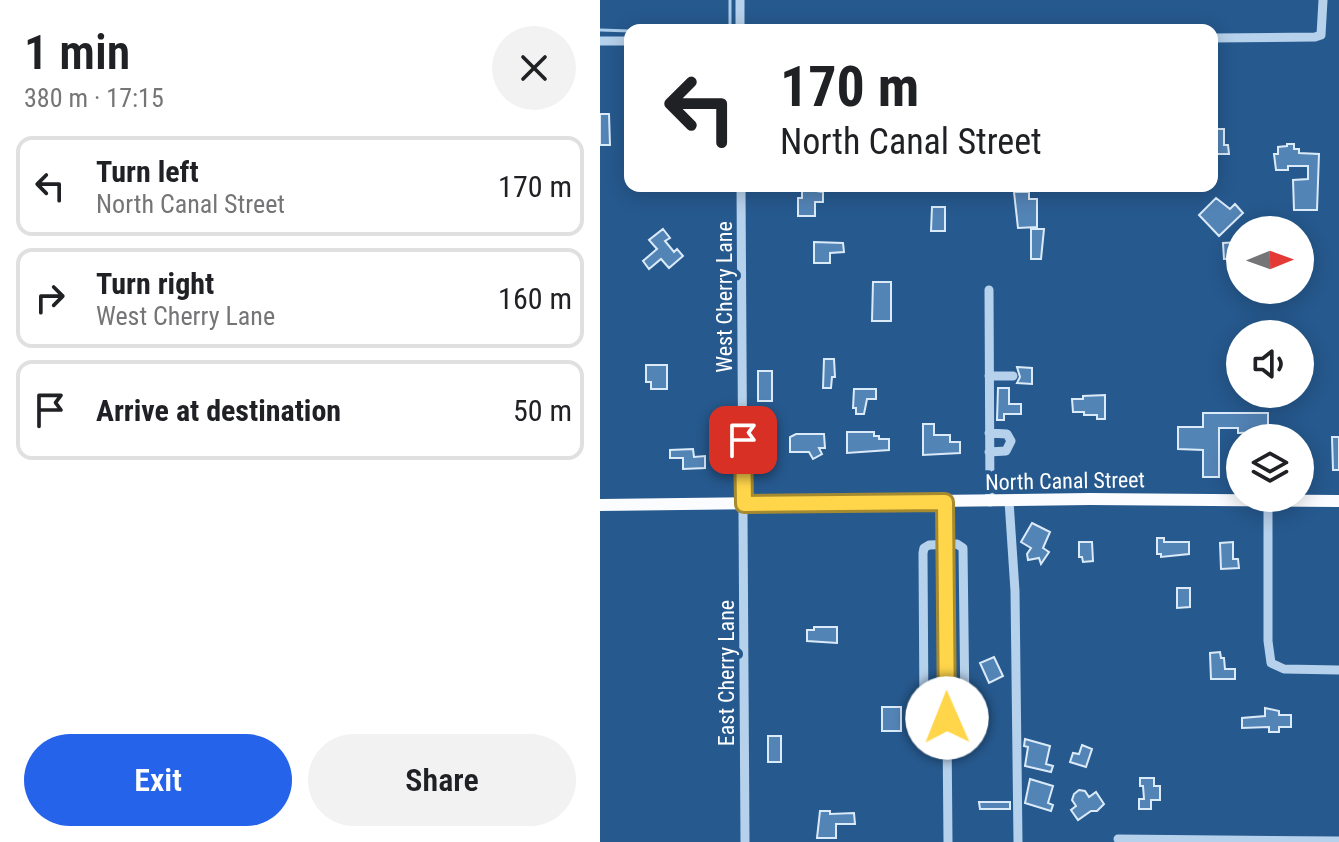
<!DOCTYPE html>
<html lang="en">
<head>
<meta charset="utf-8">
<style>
	body { margin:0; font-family:"Roboto Condensed",sans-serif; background:#f2f2f2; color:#202124; height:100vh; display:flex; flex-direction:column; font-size:30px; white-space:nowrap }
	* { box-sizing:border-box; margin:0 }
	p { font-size:26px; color:#757577 }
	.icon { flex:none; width:44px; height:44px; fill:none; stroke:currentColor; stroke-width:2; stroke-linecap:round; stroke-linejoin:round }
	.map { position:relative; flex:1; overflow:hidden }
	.drawer { display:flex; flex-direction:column; background:#fff; width:600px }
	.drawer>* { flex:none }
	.hud { position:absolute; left:24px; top:24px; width:594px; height:168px; border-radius:16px; box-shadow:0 4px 20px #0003; background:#fff; color:#202124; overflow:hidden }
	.needle { width:52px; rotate:89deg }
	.buttons { position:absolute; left:626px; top:216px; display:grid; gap:16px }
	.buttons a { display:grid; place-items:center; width:88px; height:88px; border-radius:50%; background:#fff; box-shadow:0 4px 20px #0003; font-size:40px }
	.pin { position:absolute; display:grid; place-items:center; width:68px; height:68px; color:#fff; margin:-34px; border-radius:16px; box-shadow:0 4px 12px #0006 }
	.me { position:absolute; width:88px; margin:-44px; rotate:359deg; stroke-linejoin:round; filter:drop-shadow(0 0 6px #0008) }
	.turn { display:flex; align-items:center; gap:28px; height:168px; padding:0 24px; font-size:36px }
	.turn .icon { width:104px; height:104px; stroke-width:2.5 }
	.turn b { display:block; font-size:56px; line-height:68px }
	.round { display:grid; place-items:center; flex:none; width:84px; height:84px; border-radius:42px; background:#f2f2f2 }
	.overview { display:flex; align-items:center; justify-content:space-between; height:136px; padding:0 24px }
	h1 { font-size:48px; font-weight:600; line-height:60px }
	.action { display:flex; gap:16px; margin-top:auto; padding:16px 24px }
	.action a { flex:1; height:92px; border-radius:48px; background:#2563eb; color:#fff; font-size:32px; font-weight:600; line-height:92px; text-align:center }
	.action a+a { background:#f2f2f2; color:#202124 }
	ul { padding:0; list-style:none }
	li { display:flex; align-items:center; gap:24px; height:100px; margin:0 16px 12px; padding:0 8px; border:4px solid #e0e0e0; border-radius:16px }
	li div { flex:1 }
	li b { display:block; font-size:30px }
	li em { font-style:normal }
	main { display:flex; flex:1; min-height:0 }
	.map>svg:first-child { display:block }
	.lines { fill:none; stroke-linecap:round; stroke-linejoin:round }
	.stream { stroke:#abcceb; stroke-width:3 }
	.building { fill:#5384b6; stroke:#dbeaf8; stroke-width:2 }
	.minor { stroke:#b6d1eb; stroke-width:9 }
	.major { stroke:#fafcff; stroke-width:12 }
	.route-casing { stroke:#a68a30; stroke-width:20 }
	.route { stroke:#ffd54a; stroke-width:14 }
	.labels { text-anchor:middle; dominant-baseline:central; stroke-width:8; stroke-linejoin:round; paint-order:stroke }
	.street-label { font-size:22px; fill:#fff; stroke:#26598e }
</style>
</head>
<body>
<main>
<section class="drawer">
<div class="overview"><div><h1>1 min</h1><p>380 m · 17:15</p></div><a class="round"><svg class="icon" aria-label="close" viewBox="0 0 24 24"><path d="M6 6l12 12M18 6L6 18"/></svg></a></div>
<ul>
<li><svg class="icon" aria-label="left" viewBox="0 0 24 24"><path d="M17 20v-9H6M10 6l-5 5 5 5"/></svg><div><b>Turn left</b><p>North Canal Street</p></div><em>170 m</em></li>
<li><svg class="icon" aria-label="right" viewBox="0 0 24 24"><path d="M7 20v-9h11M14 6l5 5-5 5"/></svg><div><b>Turn right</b><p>West Cherry Lane</p></div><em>160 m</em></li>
<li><svg class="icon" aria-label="arrive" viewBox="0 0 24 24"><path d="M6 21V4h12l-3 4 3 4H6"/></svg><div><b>Arrive at destination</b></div><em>50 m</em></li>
</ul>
<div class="action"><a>Exit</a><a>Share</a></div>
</section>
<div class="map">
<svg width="739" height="842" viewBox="0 0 739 842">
	<rect width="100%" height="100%" fill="#26598e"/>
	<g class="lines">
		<path class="stream" d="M130,0V30
			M0,30L30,31"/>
	</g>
	<path class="building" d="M0,114H9L10,145H0Z
		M612,129H624V145H628L629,154H612Z
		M687,144H694V149H699V153L719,154L717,210H694L693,180L708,179V166H688V170H676L674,154H678V147L687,146Z
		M202,189L223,192V202H215V216H198V198H202Z
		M414,192H429V199H437V227L418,228Z
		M616,198L630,209L635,204L643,213L619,236L599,215Z
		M332,207H345V231H331Z
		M63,229L70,238L65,241L74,252L77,249L83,256L69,268L61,259L49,269L43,261L57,249L49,240Z
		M431,229H444L441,259H431Z
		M214,242L243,243L244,252L230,253V263H214Z
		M640,242V258L624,259L623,243Z
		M273,282H291V321H272Z
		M224,359H234L235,377H232L231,388H223Z
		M46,365H67V389H51V382H46Z
		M417,367L432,368V384L417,383L420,377Z
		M158,371H172V401H158Z
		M398,388H409V404H421V414H404V420H397Z
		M254,389H276V399H267L264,414H256V408H253Z
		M505,395V419H497V415H484V412H473L472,399H483V396Z
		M603,413H668V432L638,433V428H619V477H603V450L578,449V427H603Z
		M323,424H334V435H350V442H360V453L323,455Z
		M247,432H274V436H279V439H289V450L247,453Z
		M196,434H224L225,448H219L222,454L213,459L209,452H190V437Z
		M732,437H739V470H733Z
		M93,449L94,457L105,456V468L83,469V458H70V450Z
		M432,523L450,532L443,548L449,552L441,564L439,558L428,560L427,554L431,548L421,542Z
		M557,538H564V542H589V554L561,557V554H557Z
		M479,542H492L493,561L483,562L482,557H479Z
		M633,542V559H638L639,568L621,569L620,543Z
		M577,588H590V607L577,608Z
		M214,627H237V643L207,641V630H214Z
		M620,652L621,658H624L625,669H635V679H611L610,653Z
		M394,657L403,676L389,683L380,663Z
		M282,707H301V731H282Z
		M665,708L679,711V715H691V727H679V732H669V727L642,728V718L665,716Z
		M168,736H181V762H168Z
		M425,739L450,746L446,764L453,766L451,772L425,766L428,747L424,746Z
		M482,745L492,749L486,767L470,762L473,753L479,754Z
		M540,778H554V786H560V800H551V809H539V799H544L543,786H540Z
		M430,779L453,786L448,803L453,805L451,811L425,803Z
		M479,790L485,791L489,797L496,792L504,804L497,811H491L478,820L471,810L476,806L472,800L474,794Z
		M379,802H410V809H380Z
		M220,811H230V814L254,813L255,824H236V838H217Z"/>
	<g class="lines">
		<path class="minor" d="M140,0V30
			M612,38L715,37L721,35L723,0
			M0,41H30
			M141,186L145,842
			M389,290L390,502
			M389,376H413
			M389,433L407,434L411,441L406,451L389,452
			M668,500V641L671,663L684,669L739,670
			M409,501L415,591L418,842
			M345,502L348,842
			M329,545L357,544L363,548L365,712L359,721H330L324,716L323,553L324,548Z
			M518,839L739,841"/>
		<path class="major" d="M0,505L490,499L739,501"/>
	</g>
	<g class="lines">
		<g class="route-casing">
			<path id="route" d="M143,440L144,504L345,502L347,718"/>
		</g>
		<use href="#route" class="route"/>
	</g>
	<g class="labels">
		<g class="street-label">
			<text transform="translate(124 297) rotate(-90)">West Cherry Lane</text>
			<text transform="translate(465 481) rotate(-1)">North Canal Street</text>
			<text transform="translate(126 673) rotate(-90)">East Cherry Lane</text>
		</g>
	</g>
</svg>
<div class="buttons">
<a><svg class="needle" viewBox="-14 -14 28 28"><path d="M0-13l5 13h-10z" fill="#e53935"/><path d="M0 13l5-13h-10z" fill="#757577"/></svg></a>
<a><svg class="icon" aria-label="sound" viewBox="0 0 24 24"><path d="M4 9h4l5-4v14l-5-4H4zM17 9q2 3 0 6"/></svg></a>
<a><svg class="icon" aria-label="layers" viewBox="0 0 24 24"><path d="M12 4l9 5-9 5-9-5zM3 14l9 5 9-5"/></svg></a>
</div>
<div class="pin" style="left:143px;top:440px;background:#d93025"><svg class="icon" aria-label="arrive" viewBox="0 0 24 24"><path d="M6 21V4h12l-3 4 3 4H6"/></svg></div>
<svg class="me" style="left:347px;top:718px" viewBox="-20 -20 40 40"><circle r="19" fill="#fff"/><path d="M0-13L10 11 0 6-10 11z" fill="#ffd54a"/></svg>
<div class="hud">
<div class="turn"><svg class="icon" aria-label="left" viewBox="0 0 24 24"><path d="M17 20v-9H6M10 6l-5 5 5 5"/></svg><div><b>170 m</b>North Canal Street</div></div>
</div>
</div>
</main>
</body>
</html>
